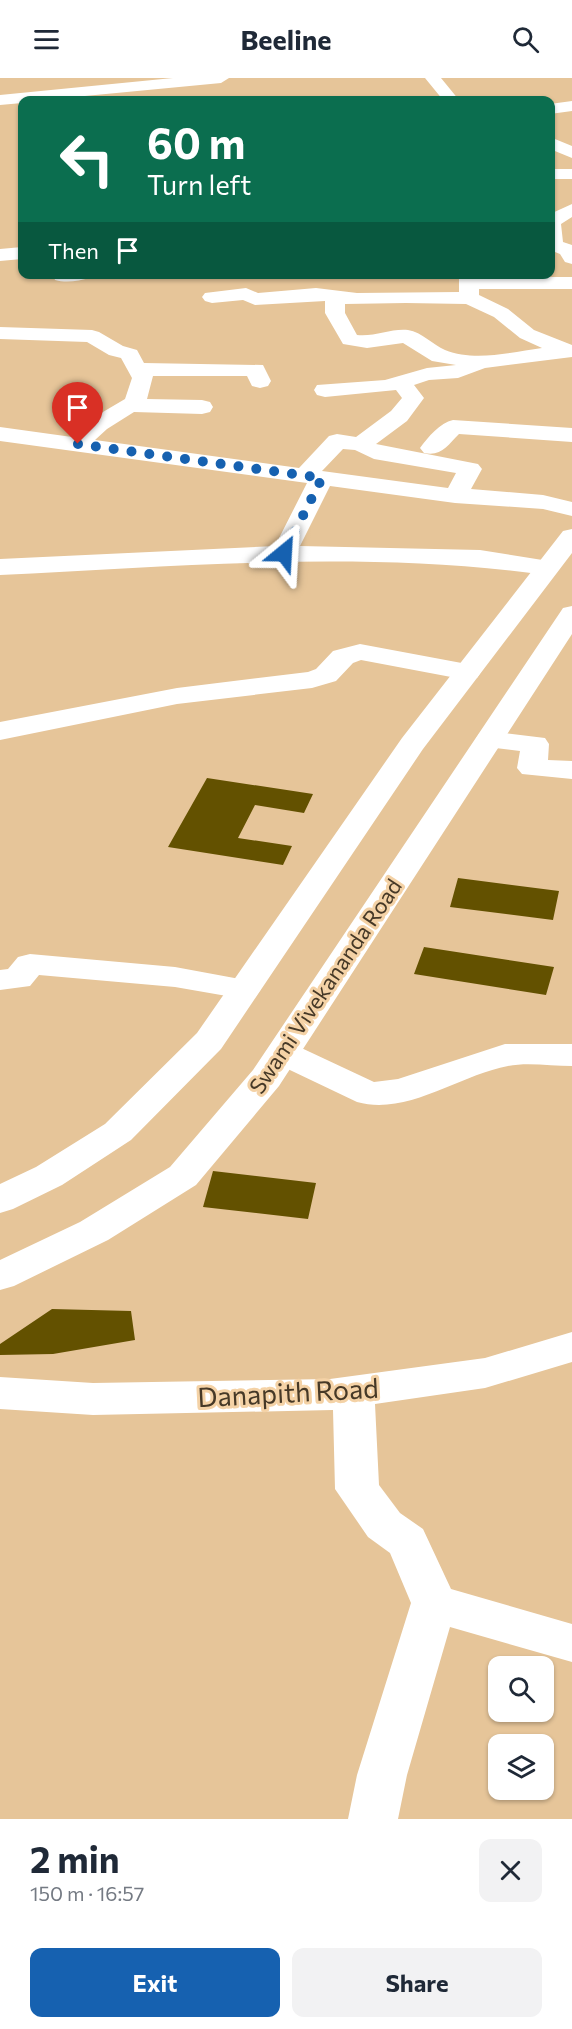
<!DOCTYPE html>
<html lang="en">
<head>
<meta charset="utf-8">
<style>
	body { margin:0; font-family:Commissioner,sans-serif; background:#f2f2f3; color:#1f2937; height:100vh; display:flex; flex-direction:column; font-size:22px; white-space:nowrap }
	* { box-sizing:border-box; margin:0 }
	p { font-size:20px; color:#747a83 }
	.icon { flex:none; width:33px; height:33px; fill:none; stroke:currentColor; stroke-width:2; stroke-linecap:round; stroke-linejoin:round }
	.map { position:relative; height:1741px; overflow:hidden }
	.side { display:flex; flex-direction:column; background:#fff; flex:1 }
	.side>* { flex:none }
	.top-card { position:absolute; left:18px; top:18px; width:537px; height:183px; border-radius:12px; box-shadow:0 2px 4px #0004; background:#0b6e4f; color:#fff; overflow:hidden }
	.tools { position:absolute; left:488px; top:1578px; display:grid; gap:12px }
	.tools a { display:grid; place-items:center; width:66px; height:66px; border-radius:12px; background:#fff; box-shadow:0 2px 4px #0004; font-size:30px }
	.pin { position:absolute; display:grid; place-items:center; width:51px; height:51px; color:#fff; margin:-62px -26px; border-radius:50% 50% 50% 0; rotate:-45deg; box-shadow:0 0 6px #0007 }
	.pin .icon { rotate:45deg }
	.me { position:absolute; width:66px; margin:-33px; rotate:27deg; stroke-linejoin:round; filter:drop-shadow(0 0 4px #0008) }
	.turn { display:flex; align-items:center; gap:21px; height:126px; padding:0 30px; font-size:27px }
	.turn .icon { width:78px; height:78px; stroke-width:2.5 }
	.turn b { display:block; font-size:42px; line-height:51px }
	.then { display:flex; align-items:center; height:57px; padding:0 30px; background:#0003; gap:12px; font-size:22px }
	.round { display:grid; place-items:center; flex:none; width:63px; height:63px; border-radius:12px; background:#f2f2f3 }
	.headline { display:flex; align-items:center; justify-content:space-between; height:102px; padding:0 30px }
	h1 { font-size:36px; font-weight:700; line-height:45px }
	.button { display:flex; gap:12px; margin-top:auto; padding:12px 30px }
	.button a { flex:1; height:69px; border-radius:12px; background:#1661b0; color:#fff; font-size:24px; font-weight:700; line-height:69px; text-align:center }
	.button a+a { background:#f2f2f3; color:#1f2937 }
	header { display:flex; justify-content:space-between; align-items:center; height:78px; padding:0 30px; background:#fff; font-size:27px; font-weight:700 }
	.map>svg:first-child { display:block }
	.building { fill:#635100 }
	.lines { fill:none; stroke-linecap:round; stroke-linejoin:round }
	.minor { fill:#fff; fill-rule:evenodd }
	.major { fill:#fff; fill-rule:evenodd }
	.route { stroke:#1661b0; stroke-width:10; stroke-dasharray:0 18 }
	.labels { text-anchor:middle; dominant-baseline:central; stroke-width:6; stroke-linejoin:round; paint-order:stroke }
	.street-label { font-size:22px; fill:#463927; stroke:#f4d2a6 }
	.near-street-label { font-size:27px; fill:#463927; stroke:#f4d2a6 }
</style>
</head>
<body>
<header><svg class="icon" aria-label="menu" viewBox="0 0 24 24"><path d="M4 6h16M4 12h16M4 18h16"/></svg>Beeline<svg class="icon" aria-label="search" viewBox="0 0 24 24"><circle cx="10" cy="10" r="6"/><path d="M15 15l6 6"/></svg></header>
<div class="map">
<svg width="572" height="1741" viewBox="0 0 572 1741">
	<rect width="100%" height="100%" fill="#e6c599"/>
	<path class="building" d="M207,700L313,716L304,735L255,727L238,760L292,768L283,787L168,769Z
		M458,800L559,813L553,842L450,829Z
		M424,869L554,889L546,917L414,896Z
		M213,1093L316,1105L308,1141L203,1129Z
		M52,1231L131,1233L135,1262L53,1276L0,1277V1266Z"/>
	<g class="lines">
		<path class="minor" d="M173,0H229L221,5L43,22H22V25L0,27V17Z
			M425,0H441L459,22H443Z
			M572,23V33L550,36V26Z
			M550,59L572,68V80L550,71Z
			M550,91H572V101H550Z
			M572,126V139L561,146L563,164L572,167V186L565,184L560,176L550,172V136Z
			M22,169V181L0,183V171Z
			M53,196H92L90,200C79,203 66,205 55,202Z
			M462,196H481L480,199H572V211H479V217L508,231L534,252L572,267V279L485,290L458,300L429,302L414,307L424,320L407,343L376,366L478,386L482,391L471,411L543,417L572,424V438L543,431L455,425L330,408L300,468L480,472L555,484L559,489L555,494L546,497C365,472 182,488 0,497V481L275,468L307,405L0,363V349L72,359L91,341L125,321L132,300L121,280L109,277L87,264L0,261V249L92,252L99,254L123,268L137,272L144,285L263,287L271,303L268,308L260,310L252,308L247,298H153L147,321L202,322L210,324L213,329L210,334L202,336L134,334L107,351L95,362L299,390L329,358L337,356L356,359L391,333L402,320L396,312L325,319L317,317L314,312L317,307L385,302L427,290L456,287L432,283L403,265L367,270L343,266L325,235V223L255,227L243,222L212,225L205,223L202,219L205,215L246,210L258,215L316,210L357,215L459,214V200ZM406,225L466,226L494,239L520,260L542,270C512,274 475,284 445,272C433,267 422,254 408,252C392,250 375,259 357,257L345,235V226ZM343,371L355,372L374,381L456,395L448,410L322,393Z
			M453,342L572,350V364L459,356C448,367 441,379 424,375L420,370C428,359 440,345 453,342Z
			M360,566L467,586L477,588L481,594L477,600L467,602L361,582L353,585L336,603L312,610L177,626L0,662V644L177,610L308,594L316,591L333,573Z
			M489,653L545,660L549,666L548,682L572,683V701L522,696L517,690L520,673L479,668L475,662L479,656Z
			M30,876L175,889L256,904L261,911L256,918L244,921L175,909L39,897L30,908L0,912V892L8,891L18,879Z
			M283,964L295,967L374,1004L398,1001L505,966H572V988C552,988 527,984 508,988C459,997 408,1038 357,1024L271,983L265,975L271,967Z
			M572,1254V1284L485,1310L375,1326L379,1407L400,1435L423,1451L451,1511L572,1546V1584L450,1549L407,1697L398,1741H348L357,1697L411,1525L390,1475L368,1459L335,1411L333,1332L93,1337L0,1331V1299L93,1305L330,1301L485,1280Z"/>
		<path class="major" d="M572,451V475L423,671L221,971L131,1062L62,1107L13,1131L0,1135V1106L36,1089L105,1046L197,955L402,660L563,453Z
			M572,528V556L279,1008L196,1107L108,1162L14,1208L0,1212V1182L80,1144L170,1089L253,992L559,536L563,530Z"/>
	</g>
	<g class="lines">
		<path class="route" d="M78,366L322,400L284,475"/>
	</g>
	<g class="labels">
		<g class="street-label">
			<text transform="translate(325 908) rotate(-56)">Swami Vivekananda Road</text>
		</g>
		<g class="near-street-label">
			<text transform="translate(288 1314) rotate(-3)">Danapith Road</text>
		</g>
	</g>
</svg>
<div class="tools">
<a><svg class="icon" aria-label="search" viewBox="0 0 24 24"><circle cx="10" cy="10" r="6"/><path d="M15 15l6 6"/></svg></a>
<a><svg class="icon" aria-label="layers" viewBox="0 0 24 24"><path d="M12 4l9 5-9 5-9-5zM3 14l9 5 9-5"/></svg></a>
</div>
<div class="pin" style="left:78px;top:366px;background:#d93025"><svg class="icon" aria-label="arrive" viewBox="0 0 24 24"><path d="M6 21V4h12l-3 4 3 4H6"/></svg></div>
<svg class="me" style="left:284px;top:475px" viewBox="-20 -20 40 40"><path d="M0-17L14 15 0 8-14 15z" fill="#1661b0" stroke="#fff" stroke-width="4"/></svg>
<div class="top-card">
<div class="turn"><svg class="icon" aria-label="left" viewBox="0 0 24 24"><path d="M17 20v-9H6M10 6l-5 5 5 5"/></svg><div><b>60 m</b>Turn left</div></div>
<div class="then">Then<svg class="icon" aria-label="arrive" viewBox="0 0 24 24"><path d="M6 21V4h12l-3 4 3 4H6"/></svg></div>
</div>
</div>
<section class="side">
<div class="headline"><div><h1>2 min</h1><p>150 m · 16:57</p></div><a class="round"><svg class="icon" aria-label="close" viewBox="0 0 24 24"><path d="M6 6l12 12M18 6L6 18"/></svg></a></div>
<div class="button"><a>Exit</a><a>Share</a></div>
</section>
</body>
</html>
